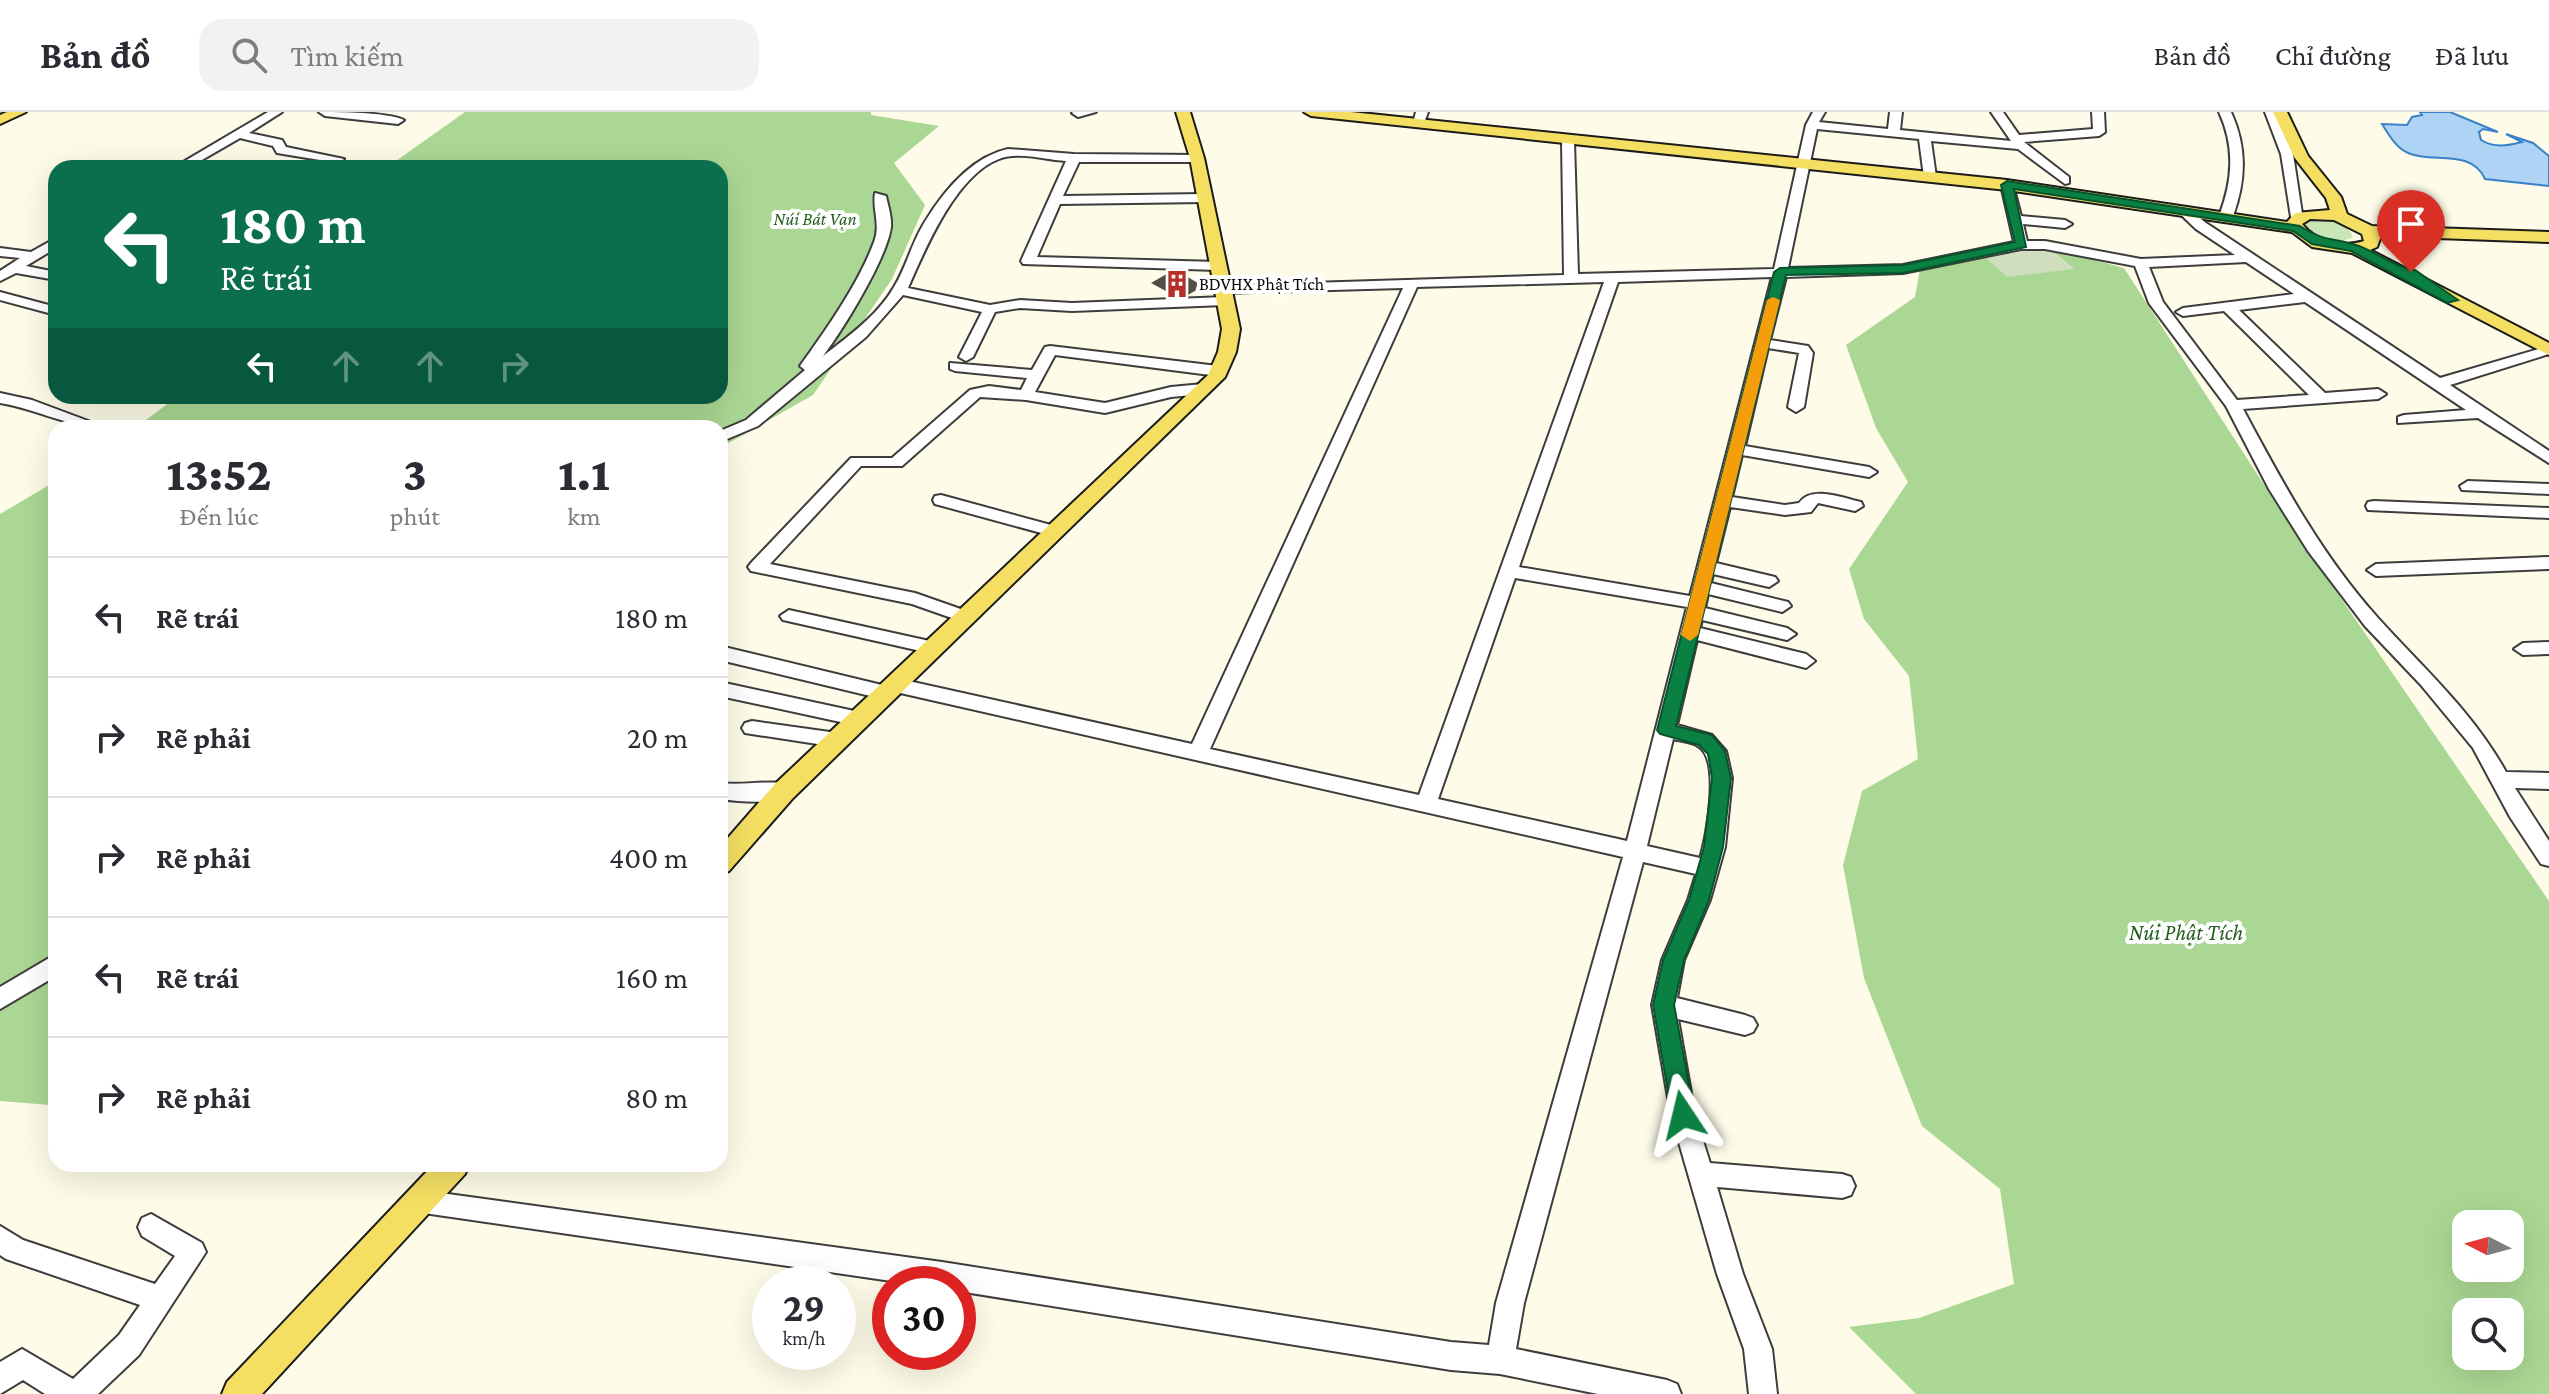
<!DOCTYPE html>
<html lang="vi">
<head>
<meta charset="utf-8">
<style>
	body { margin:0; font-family:"Crimson Pro",serif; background:#f2f2f3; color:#2b2b33; height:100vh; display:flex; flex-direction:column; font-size:30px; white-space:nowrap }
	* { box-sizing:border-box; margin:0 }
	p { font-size:26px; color:#7c7c81 }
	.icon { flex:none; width:44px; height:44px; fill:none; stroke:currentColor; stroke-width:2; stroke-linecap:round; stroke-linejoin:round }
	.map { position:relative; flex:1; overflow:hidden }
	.side { position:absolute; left:48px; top:308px; width:680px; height:752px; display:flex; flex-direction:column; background:#fff; border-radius:24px; box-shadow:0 8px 32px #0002 }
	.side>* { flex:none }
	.guide { position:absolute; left:48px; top:48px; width:680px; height:244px; border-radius:24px; box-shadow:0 8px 32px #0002; background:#0b6e4f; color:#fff; overflow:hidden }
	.needle { width:52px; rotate:276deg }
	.tools { position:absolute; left:2452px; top:1098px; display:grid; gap:16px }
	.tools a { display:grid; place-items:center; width:72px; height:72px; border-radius:16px; background:#fff; box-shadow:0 8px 32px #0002; font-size:40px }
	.speed { position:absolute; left:752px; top:1154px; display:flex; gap:16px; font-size:40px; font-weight:700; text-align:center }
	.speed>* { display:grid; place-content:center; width:104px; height:104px; border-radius:50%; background:#fff; box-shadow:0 8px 32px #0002; line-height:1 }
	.speed small { font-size:20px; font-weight:400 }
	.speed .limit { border:12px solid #d22; background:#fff; color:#111 }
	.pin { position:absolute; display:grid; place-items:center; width:68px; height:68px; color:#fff; margin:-82px -34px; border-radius:50% 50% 50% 0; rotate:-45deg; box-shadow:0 0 8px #0007 }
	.pin .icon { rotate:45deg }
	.me { position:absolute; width:88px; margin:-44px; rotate:350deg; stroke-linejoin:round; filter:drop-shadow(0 0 6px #0008) }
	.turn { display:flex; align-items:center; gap:28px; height:168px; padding:0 40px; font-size:36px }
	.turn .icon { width:104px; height:104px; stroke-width:2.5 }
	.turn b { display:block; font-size:56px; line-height:68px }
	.lanes { display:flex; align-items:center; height:76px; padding:0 40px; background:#0003; justify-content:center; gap:40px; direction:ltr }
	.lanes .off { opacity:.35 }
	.eta { display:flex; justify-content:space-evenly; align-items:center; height:136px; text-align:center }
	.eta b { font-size:48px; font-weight:800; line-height:56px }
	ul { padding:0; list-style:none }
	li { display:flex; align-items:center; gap:24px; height:120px; padding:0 40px; border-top:2px solid #e1e1e2 }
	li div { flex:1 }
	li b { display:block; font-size:30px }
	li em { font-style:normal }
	header { display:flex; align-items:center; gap:48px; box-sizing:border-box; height:112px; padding:0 40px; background:#fff; border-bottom:2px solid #e1e1e2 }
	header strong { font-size:38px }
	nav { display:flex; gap:44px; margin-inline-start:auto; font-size:28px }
	.search { width:560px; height:72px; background:#f2f2f3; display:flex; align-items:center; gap:20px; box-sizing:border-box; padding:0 28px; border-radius:24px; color:#7c7c81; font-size:30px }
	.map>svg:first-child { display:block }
	.green { fill:#c9e6b4 }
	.forest { fill:#abd794; fill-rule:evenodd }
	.cemetery { fill:#cfdebc }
	.water { fill:#afd3f4; stroke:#3981c8; stroke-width:2 }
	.building { fill:#524d47 }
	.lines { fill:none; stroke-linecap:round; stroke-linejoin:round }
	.minor-casing { stroke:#3d3d3d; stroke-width:4 }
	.major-casing { stroke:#1b1b1b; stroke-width:4 }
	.minor { fill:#fff; fill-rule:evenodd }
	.major { fill:#f4df63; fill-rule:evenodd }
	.route { fill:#0b8043; stroke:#07532c; stroke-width:2 }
	.slow { fill:#f59e0b }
	.labels { text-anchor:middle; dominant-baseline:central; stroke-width:8; stroke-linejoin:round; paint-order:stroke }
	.far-park-label { font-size:18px; font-style:italic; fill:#255f1e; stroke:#fff }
	.far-poi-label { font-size:18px; fill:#0a0a0a; stroke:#fff; text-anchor:start }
	.park-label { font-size:22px; font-style:italic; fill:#255f1e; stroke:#fff }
</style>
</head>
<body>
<header>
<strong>Bản đồ</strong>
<div class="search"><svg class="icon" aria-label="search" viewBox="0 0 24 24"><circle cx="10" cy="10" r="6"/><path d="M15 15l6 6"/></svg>Tìm kiếm</div>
<nav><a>Bản đồ</a><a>Chỉ đường</a><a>Đã lưu</a></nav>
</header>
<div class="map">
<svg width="2549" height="1282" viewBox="0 0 2549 1282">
	<rect width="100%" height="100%" fill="#fefce8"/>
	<path class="green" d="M2308,107C2324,106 2347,109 2353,125C2336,135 2312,128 2301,112Z"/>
	<path class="forest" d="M465,0H871V3L939,14L894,51L925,93L892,167L813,283L720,336V316H135L178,284H720V56H386Z
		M2047,135L2124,156L2281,399L2549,789V1282H1916L1849,1215L1919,1206L2014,1172L2000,1077L1922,1014L1864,866L1843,753L1862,679L1918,647L1909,564L1864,507L1849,457L1908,370L1876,316L1846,233L1915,185L1920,157L1982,142L2073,156ZM2466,1112H2510V1156H2466ZM2466,1200H2510V1244H2466Z
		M56,369V998L50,993L0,989V402Z"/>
	<path class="cemetery" d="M2047,135L2074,157L2007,165L1982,142Z"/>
	<path class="water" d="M2420,0H2450L2498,20L2483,17L2479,20L2481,28C2494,36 2507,34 2522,30L2506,22L2533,31L2549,44V74L2485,67C2471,36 2432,52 2408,41C2396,36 2389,23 2382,12L2407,13L2412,5L2422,3Z"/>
	<path class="building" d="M1170,160H1179L1203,174L1188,183L1175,184L1151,171Z"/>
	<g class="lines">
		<g class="minor-casing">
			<path id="minor" d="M268,0H282L249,21L282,28L286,35L344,47L338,51L277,41L273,34L240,26L188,56H173Z
				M319,0C341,0 386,0 404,8L398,12L325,4Z
				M1096,0L1078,5L1072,1L1073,0Z
				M1416,0H1428L1423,14L1413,11Z
				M1813,0H1825L1819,10L1888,17L1890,0H1902L1900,18L2011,29L1991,0H2003L2019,23L2093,17L2092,0H2104L2105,20L2099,24L2024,30L2069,65V71L2065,72L2018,37L1931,29L1936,65L1930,69L1924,65L1919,27L1817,17L1788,156L1903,153L2014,130L2001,73L2007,69L2013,73L2021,104L2065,108L2072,112L2065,116L2023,112L2027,129H2045L2141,147L2235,143L2196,117L2176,98L2187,95L2206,111L2440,266L2549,234V242L2450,273L2549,339V351L2478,306L2398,311V305L2404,303L2466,298L2305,190L2239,198L2325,281L2378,277L2386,282L2378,287L2243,297C2282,370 2322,444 2378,506C2424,557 2473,600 2506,660L2549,661V677L2515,676L2549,729V754L2541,752L2510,705L2473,636L2421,573L2365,514L2308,439L2269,377L2226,294L2149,191L2135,154L2045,137H2021L1903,161L1786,165L1770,228L1808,234L1813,241L1804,295L1796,300L1788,295L1799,241L1768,236L1745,334L1869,355L1877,360L1869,365L1742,343L1732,385L1785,393L1799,391C1811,373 1843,386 1861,390L1863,394L1855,399L1818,391L1811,400L1785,403L1730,395L1716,451L1775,465L1778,469L1769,475L1713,462L1711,471L1788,490L1791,494L1782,500L1708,482L1705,496L1787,516L1796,522L1787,528L1702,508L1700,516L1806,542L1815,549L1806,556L1697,528L1677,613L1712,623L1726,639L1732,666L1725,735L1710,788L1684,848L1677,886L1745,903L1753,906L1757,913L1753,920L1745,923L1678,907L1695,1003L1710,1051L1842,1062L1851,1065L1855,1074L1851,1083L1842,1086L1717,1075L1743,1162L1772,1237L1777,1282H1749L1744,1237L1717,1162L1671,1003L1652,893L1662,848L1688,788L1696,762L1643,750L1524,1191L1516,1237L1667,1268L1677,1272L1681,1282H1598L1500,1262L1451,1258L958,1179V1172H912L410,1099L406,1090L410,1081L419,1078L942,1150L1451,1230L1489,1233L1496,1191L1623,745L896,580L894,586L887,588L720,548V534L886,574L888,568L895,566L1192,632L1403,176L1222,181L1215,177L1217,174L1564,163L1562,29L1568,25L1574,29L1578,162L1774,157L1806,13ZM2246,150L2294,182L2183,196L2176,200L2183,204L2224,199L2309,283L2237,288L2163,190L2149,155ZM1772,165L1690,484L1519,455L1618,170ZM1604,170L1419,683L1210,637L1417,175ZM1515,466L1687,495L1627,729L1438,687ZM1673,627C1681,629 1692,630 1698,634C1721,647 1707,724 1700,746L1647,734Z
				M2219,0H2231C2247,35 2246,68 2233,104L2226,108L2219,104C2233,68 2235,35 2219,0Z
				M2265,0H2277L2293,42L2303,108L2291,105L2281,42Z
				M1008,37L1074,42L1201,43V49L1197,50H1079L1063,84L1204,82L1210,86L1204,90L1060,92L1037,145L1218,150L1225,154L1218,158L1023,152L1021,149L1066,49C1047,48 1017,39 999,47C956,63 925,137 908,176L990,193L1020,188L1072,191L1225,185L1232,189L1225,193L1072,199L1020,196L995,200L973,245L966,249L959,245L982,200L903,183L866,225L758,314L720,330V319L746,308L805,258L800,254C826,218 859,171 874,130C881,113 872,97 875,81L886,84C888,94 892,105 891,115C887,146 843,218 823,244C849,224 878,203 894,175C906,156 911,133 923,113C942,81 971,45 1008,37Z
				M56,126V136L26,154L56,160V168L16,161L0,169V159L20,146L0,144V136L31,140Z
				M0,180L56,195V203L0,188Z
				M1050,234L1218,254L1226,259L1218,264L1055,243L1035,280L1105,291L1171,275L1203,272L1211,277L1203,282L1171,285L1105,301L1026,288L980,285L902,354H861L770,452L915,481L972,501L975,505L972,509L966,511L912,492L751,459L748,455L751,451L851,346H892L970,278L989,274L1021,278L1027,266L955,259L950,257V251L1032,258L1045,235Z
				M0,281L32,288L107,316C70,316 37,297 0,291Z
				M2468,369L2549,372V382L2462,378L2460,374Z
				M941,383L1062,416L1065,420L1056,425L935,392L933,388L935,384Z
				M2374,389L2549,396V406L2368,398L2366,394L2368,390Z
				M2549,445V457L2376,464L2367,458L2376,452Z
				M789,498L934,530L943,536L934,542L783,508L780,504Z
				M2549,530V542L2523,543L2514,537L2523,531Z
				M720,570L859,600L869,607L859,614L720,584Z
				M752,609L837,621L844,623L847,628L844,633L837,635L745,621L742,616L745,611Z
				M720,671C742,674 772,667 791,673L794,679L791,685C769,692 743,690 720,687Z
				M56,842V864L0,897V875Z
				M151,1102L202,1131L206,1140L139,1243L98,1282H45L23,1268L0,1282V1250L22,1237L73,1267L119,1223L140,1193L6,1147L0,1143V1114L23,1128L155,1172L175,1144L142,1124L138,1115L142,1106Z"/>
		</g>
		<g class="major-casing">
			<path id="major" d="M7,0H26L0,12V3Z
				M1176,0H1190L1204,46L1240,217L1236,240L1225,265L793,686L729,759L720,762V735L775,672L1208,263L1218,240L1222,217L1190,46Z
				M1304,0H1351L2007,68L2287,110L2295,101L2330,98L2326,86L2294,45L2273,0H2287L2308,44L2341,85L2347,102L2372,114L2549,120V130L2381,124L2377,135L2370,138L2549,231V243L2352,141L2312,135L2292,120L2007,78L1311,4ZM2310,107L2334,108L2362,122L2364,129C2342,136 2316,130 2302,112Z
				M434,1052H469L465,1062L262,1282H222L227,1270Z"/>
		</g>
		<use href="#minor" class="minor"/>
		<use href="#major" class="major"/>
	</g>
	<path class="route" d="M2007,69L2300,114C2326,131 2334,125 2359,134C2379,142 2395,155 2415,158L2458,188L2447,191L2351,139L2312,132L2293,119L2014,77L2026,135L1903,161L1786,163L1676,614L1712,623L1725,639L1731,666L1723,735L1709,788L1684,848L1674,893L1695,1003L1691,1010L1683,1013L1675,1010L1672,1003L1653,893L1663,848L1689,788L1704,735L1712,666L1708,642L1699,633L1660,622L1657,618L1774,160L1780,156L1903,153L2015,130L2001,73Z"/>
	<path class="slow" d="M1773,185L1780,188L1698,523L1690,529L1681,523L1767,188Z"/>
	<defs>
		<g id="building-bare" transform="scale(2.16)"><path d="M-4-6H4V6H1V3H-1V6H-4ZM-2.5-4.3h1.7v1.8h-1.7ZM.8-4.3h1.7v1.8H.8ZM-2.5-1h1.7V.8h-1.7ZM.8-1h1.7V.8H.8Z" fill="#b52f28" stroke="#fff" stroke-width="2.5" paint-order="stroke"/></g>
	</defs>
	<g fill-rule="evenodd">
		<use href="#building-bare" x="1177" y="172"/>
	</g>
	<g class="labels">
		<g class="far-park-label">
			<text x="815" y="107">Núi Bát Vạn</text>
		</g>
		<g class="far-poi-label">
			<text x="1199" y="172">BDVHX Phật Tích</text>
		</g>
		<g class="park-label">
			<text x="2186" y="820">Núi Phật Tích</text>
		</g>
	</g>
</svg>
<div class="tools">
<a><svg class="needle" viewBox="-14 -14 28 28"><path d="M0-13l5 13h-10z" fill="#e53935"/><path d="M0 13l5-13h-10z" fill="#7c7c81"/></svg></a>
<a><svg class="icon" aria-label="search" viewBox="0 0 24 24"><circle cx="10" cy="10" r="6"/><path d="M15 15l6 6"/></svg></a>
</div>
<div class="speed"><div>29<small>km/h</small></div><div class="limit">30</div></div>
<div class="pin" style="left:2411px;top:160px;background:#d93025"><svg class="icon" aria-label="arrive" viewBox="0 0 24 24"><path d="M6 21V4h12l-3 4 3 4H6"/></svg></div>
<svg class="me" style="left:1683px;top:1003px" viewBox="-20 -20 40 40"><path d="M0-17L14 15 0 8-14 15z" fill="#0b8043" stroke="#fff" stroke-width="4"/></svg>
<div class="guide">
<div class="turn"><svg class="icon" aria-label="left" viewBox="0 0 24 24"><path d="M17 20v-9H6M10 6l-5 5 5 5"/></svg><div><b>180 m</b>Rẽ trái</div></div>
<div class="lanes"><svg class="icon" aria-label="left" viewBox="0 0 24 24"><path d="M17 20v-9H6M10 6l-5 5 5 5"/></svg><svg class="icon off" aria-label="ahead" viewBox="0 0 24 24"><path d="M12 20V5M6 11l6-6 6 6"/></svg><svg class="icon off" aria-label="ahead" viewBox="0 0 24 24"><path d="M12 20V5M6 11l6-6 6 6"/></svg><svg class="icon off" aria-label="right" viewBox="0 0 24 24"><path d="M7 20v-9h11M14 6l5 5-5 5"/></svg></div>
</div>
<section class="side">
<div class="eta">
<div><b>13:52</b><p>Đến lúc</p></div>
<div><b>3</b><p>phút</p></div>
<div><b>1.1</b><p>km</p></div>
</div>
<ul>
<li><svg class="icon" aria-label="left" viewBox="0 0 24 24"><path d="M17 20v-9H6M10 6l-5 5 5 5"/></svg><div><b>Rẽ trái</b></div><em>180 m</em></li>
<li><svg class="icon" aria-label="right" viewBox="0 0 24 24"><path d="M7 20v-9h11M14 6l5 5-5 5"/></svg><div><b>Rẽ phải</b></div><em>20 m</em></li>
<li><svg class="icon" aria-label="right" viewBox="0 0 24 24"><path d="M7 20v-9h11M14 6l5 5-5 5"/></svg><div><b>Rẽ phải</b></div><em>400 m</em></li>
<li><svg class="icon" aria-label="left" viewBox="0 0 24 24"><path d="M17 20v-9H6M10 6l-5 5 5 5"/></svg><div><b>Rẽ trái</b></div><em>160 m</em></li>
<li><svg class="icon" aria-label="right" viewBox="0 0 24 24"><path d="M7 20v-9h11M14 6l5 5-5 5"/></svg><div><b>Rẽ phải</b></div><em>80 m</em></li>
</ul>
</section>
</div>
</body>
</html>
